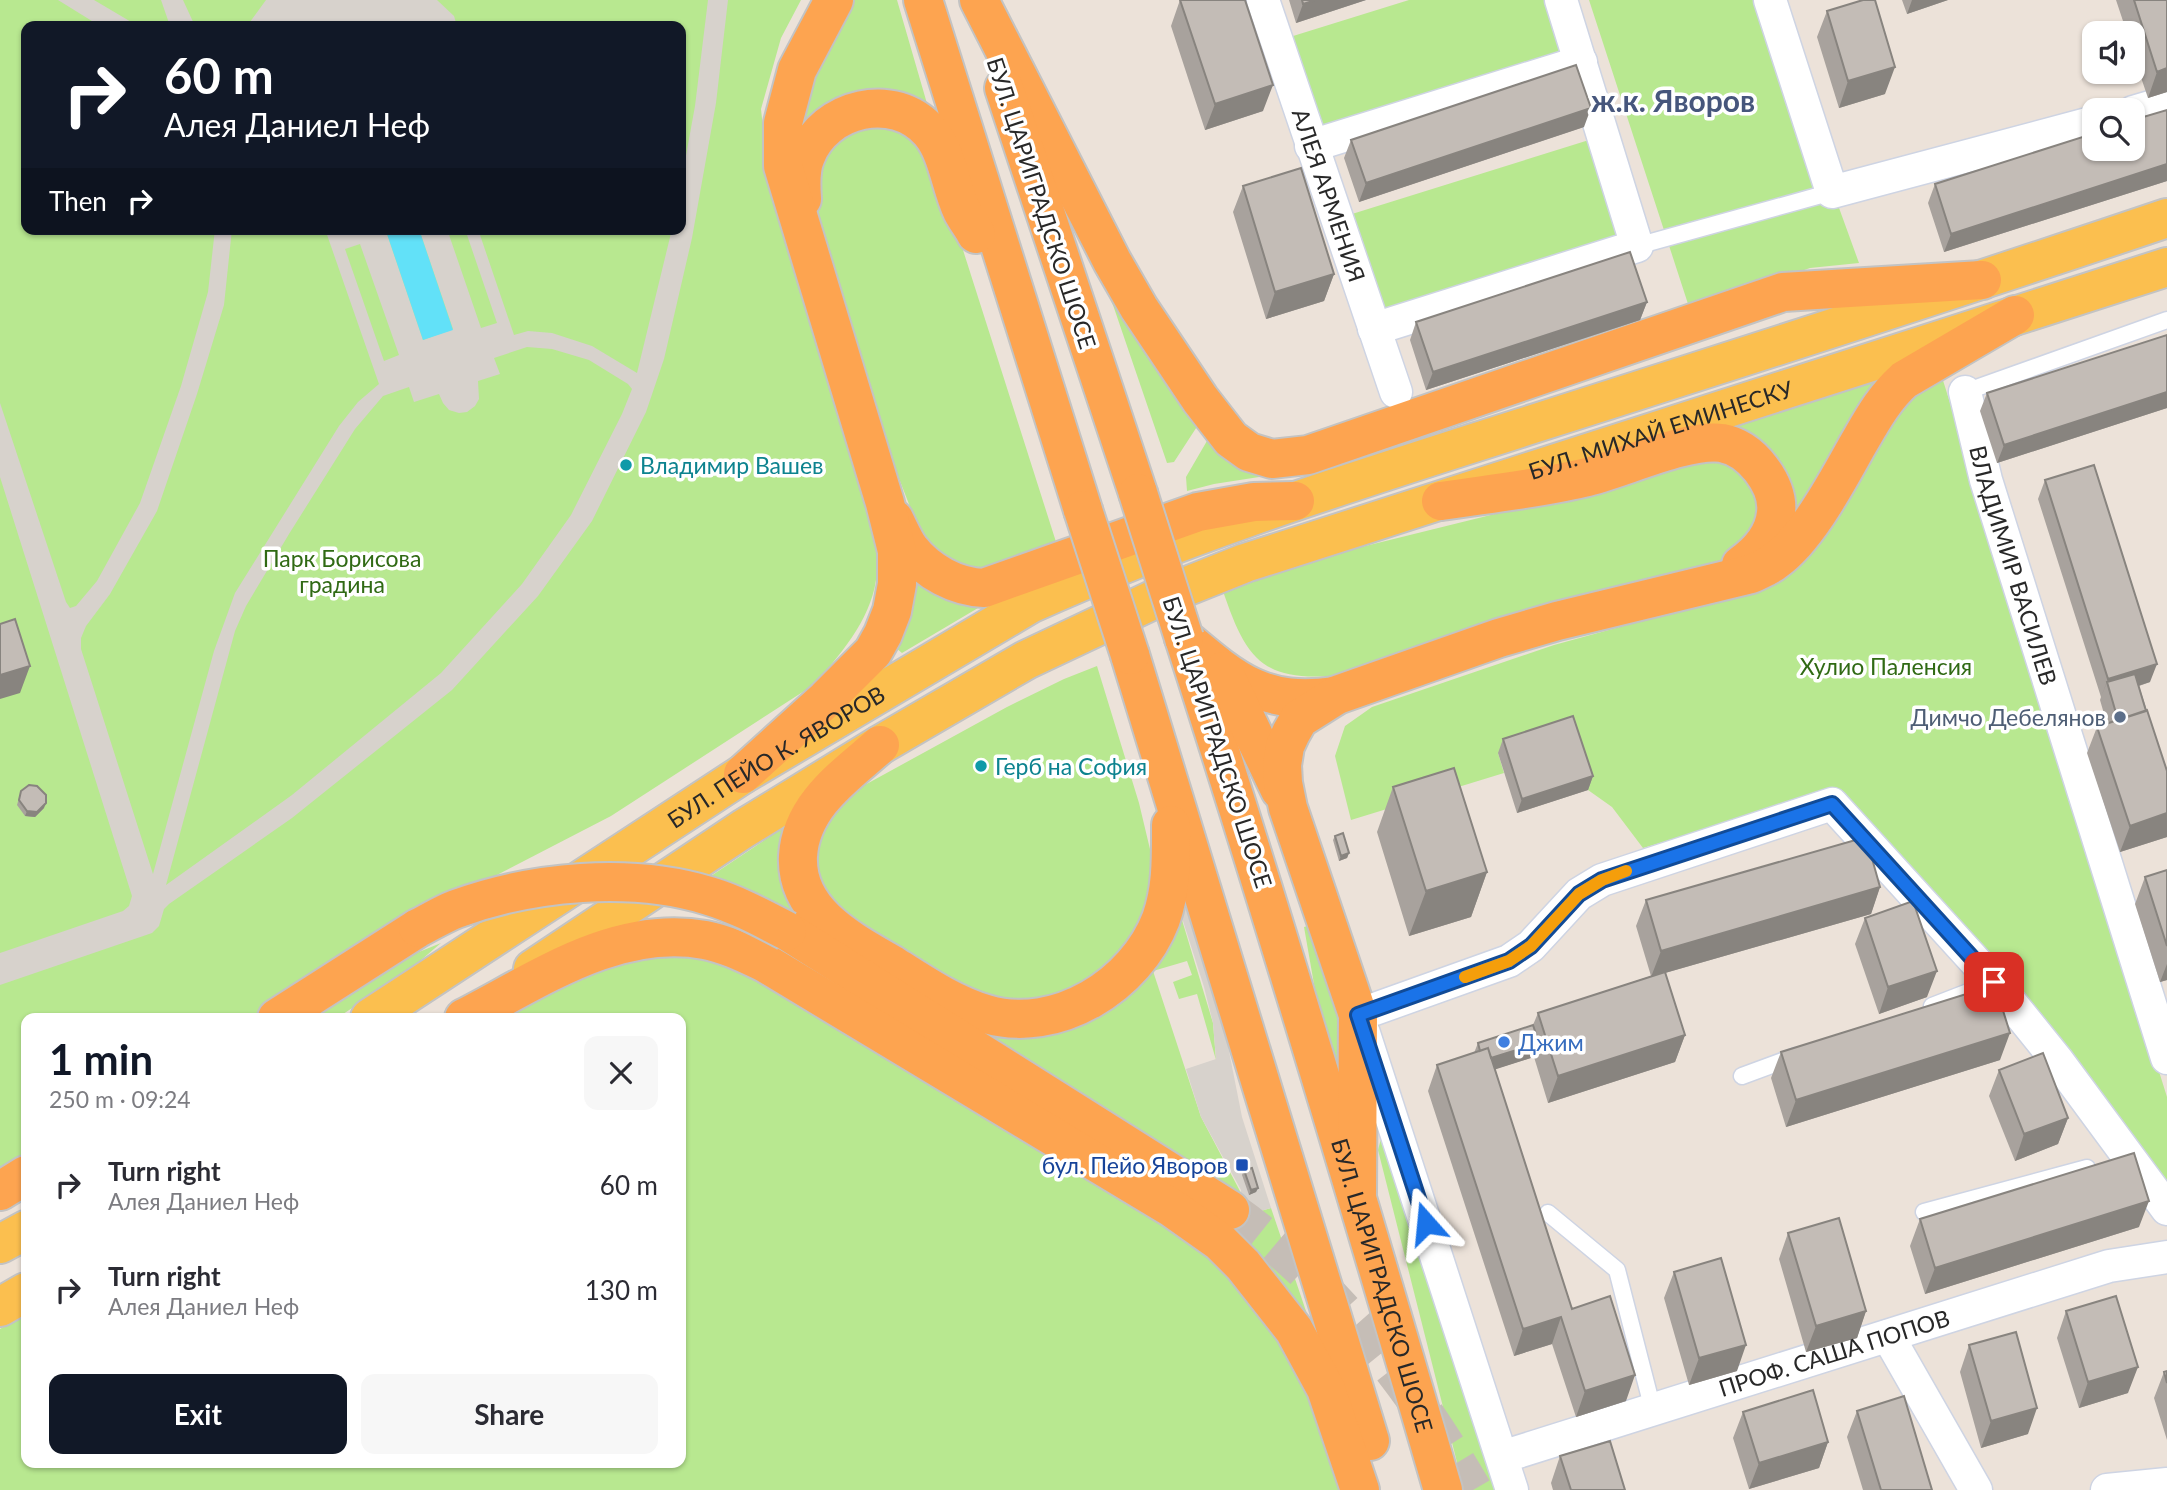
<!DOCTYPE html>
<html lang="en">
<head>
<meta charset="utf-8">
<style>
	body { margin:0; font-family:Lato,sans-serif; background:#f7f7f7; color:#2b2b33; height:100vh; display:flex; flex-direction:column; font-size:26px; white-space:nowrap }
	* { box-sizing:border-box; margin:0 }
	p { font-size:23px; color:#7c7c81 }
	.icon { flex:none; width:38px; height:38px; fill:none; stroke:currentColor; stroke-width:2; stroke-linecap:round; stroke-linejoin:round }
	.map { position:relative; flex:1; overflow:hidden }
	.panel { position:absolute; left:21px; top:1013px; width:665px; height:455px; display:flex; flex-direction:column; background:#fff; border-radius:14px; box-shadow:0 2px 5px #0004 }
	.panel>* { flex:none }
	.guide { position:absolute; left:21px; top:21px; width:665px; height:214px; border-radius:14px; box-shadow:0 2px 5px #0004; background:#111827; color:#fff; overflow:hidden }
	.tools { position:absolute; left:2082px; top:21px; display:grid; gap:14px }
	.tools a { display:grid; place-items:center; width:63px; height:63px; border-radius:14px; background:#fff; box-shadow:0 2px 5px #0004; font-size:35px }
	.pin { position:absolute; display:grid; place-items:center; width:60px; height:60px; color:#fff; margin:-30px; border-radius:14px; box-shadow:0 4px 10px #0006 }
	.me { position:absolute; width:77px; margin:-38px; rotate:342deg; stroke-linejoin:round; filter:drop-shadow(0 0 5px #0008) }
	.turn { display:flex; align-items:center; gap:24px; height:147px; padding:0 28px; font-size:32px }
	.turn .icon { width:91px; height:91px; stroke-width:2.5 }
	.turn b { display:block; font-size:49px; line-height:60px }
	.then { display:flex; align-items:center; height:66px; padding:0 28px; background:#0003; gap:14px; font-size:26px }
	.round { display:grid; place-items:center; flex:none; width:74px; height:74px; border-radius:14px; background:#f7f7f7 }
	.headline { display:flex; align-items:center; justify-content:space-between; height:119px; padding:0 28px }
	h1 { font-size:42px; font-weight:700; line-height:52px; color:#111827 }
	.button { display:flex; gap:14px; margin-top:auto; padding:14px 28px }
	.button a { flex:1; height:80px; border-radius:14px; background:#111827; color:#fff; font-size:28px; font-weight:700; line-height:80px; text-align:center }
	.button a+a { background:#f7f7f7; color:#2b2b33 }
	ul { padding:0; list-style:none }
	li { display:flex; align-items:center; gap:21px; height:105px; padding:0 28px }
	li div { flex:1 }
	li b { display:block; font-size:26px }
	li em { font-style:normal }
	.map>svg:first-child { display:block }
	.green { fill:#b8e890; fill-rule:evenodd }
	.plaza { fill:#d7d2cc; fill-rule:evenodd }
	.water { fill:#62e1f8 }
	.lines { fill:none; stroke-linecap:round; stroke-linejoin:round }
	.trunk-tunnel { stroke:#c5bdb6; stroke-width:38; stroke-dasharray:38 19; stroke-linecap:butt }
	.service-casing { stroke:#ced4e3; stroke-width:19 }
	.minor-casing { stroke:#ced4e3; stroke-width:35 }
	.primary-casing { stroke:#c3c3c3; stroke-width:42 }
	.trunk-casing { stroke:#c3c3c3; stroke-width:42 }
	.service { stroke:#fff; stroke-width:16 }
	.minor { stroke:#fff; stroke-width:32 }
	.primary { stroke:#fbbf4f; stroke-width:38 }
	.trunk { stroke:#fda450; stroke-width:38 }
	.trunk-bridge-casing { stroke:#c3c3c3; stroke-width:42; stroke-linecap:butt }
	.trunk-bridge { stroke:#fda450; stroke-width:38 }
	.wall { fill:#a8a29d }
	.shaded-wall { fill:#88847f }
	.building { fill:#c3bcb6; stroke:#88847f; stroke-width:2 }
	.route-casing { stroke:#114b97; stroke-width:18 }
	.route { stroke:#1a73e8; stroke-width:12 }
	.slow { stroke:#f59e0b; stroke-width:12 }
	.culture-dot { fill:#0f9aa8; stroke:#fff; stroke-width:2.5 }
	.service-dot { fill:#5c6f8a; stroke:#fff; stroke-width:2.5 }
	.shop-dot { fill:#3f7fe0; stroke:#fff; stroke-width:2.5 }
	.transit-dot { fill:#1a4fb4; stroke:#fff; stroke-width:2.5 }
	.labels { text-anchor:middle; dominant-baseline:central; stroke-width:7; stroke-linejoin:round; paint-order:stroke }
	.street-label { font-size:23px; fill:#282828; stroke:#fff }
	.culture-label { font-size:23px; fill:#0d838f; stroke:#fff; text-anchor:start }
	.park-label { font-size:23px; fill:#306a14; stroke:#fff }
	.service-label { font-size:23px; fill:#4e5e75; stroke:#fff; text-anchor:end }
	.shop-label { font-size:23px; fill:#366cbe; stroke:#fff; text-anchor:start }
	.transit-label { font-size:23px; fill:#164399; stroke:#fff; text-anchor:end }
	.district-label { font-size:30px; font-weight:bold; fill:#46567c; stroke:#fff }
</style>
</head>
<body>
<div class="map">
<svg width="2167" height="1490" viewBox="0 0 2167 1490">
	<rect width="100%" height="100%" fill="#ece2d9"/>
	<path class="green" d="M0,0H801L781,38L761,109L767,166L868,509C873,532 880,556 876,580C870,621 839,657 812,686L611,816L402,924L250,1018H26V1155L0,1170ZM26,26H681V229H26Z
		M850,0H897L928,107L801,128L811,81Z
		M1409,0H1561L1581,62L1311,146L1277,41Z
		M1589,0H1770L1826,172L1859,263L1810,268L1690,310Z
		M870,124L901,127L934,159L1057,545L976,570L952,562L927,542L914,517L898,476L814,199L816,170L837,139Z
		M1605,135L1637,246L1374,329L1336,219Z
		M1057,183L1200,422L1174,462L1167,463L1113,305Z
		M1884,373L1797,516L1739,426L1754,418Z
		M1941,374L2167,1097V1188L1830,793L1643,848L1612,807L1588,790L1498,753L1504,773L1351,820L1335,756L1345,726L1372,707L1554,645L1744,593L1896,405Z
		M1211,434L1285,473L1214,484L1187,491L1186,477Z
		M1687,455L1737,465L1762,506L1742,556L1342,675C1262,683 1246,660 1222,588L1325,556L1511,510Z
		M916,583L947,600L978,608L902,653L896,648Z
		M1097,666L1139,803L1154,866L1151,896L1135,936L1109,967L1059,997L1009,1001L961,988L828,902L813,866L818,831L852,792L1007,707L1064,679Z
		M787,825V879L1010,1033L1182,920L1213,1023L1216,1060L1197,994L1179,999L1173,982L1192,975L1187,961L1153,971L1201,1117L1241,1193L1239,1194L705,880Z
		M1314,924L1340,1008L1342,1081L1318,1007L1304,927Z
		M441,943L407,972L337,1018H303L395,958L414,954Z
		M650,948L724,960L1194,1242L1235,1277L1309,1381L1343,1490H0V1329L26,1314V1463H681V1018H501L537,995Z
		M1385,1123L1497,1490H1464L1378,1150Z
		M1271,1208L1307,1314V1316L1231,1236L1250,1214Z"/>
	<path class="plaza" d="M58,0H94L138,26H100Z
		M161,0H183L195,26H170Z
		M266,0H437L454,16L457,26H247Z
		M708,0H728L716,103L692,238L664,359L646,412L592,521L538,596L452,690L292,818L169,904L164,909L159,926L152,933L0,985V953L123,911L129,906L132,896L0,477V403L66,602L70,608L76,606L97,581L140,503L181,386L208,292L215,229H232L224,305L197,394L157,511L110,594L86,626L81,638V649L153,874L214,651L235,593L339,426L358,402L379,384L325,229H401L387,234L423,340L453,329L419,229H447L481,328L497,323L465,229H478L514,335L528,331L552,333L592,346L637,373L672,229H681V183L695,106ZM360,244L399,355L384,361L345,249ZM527,347L552,349L589,360L628,384L632,389L622,414L571,515L522,584L441,673L292,795L166,885L235,631L246,606L289,534L355,429L383,396L409,387L414,402L439,394L443,403L449,410L459,413L467,412L475,406L479,399L478,381L500,374L494,358Z
		M1186,908L1224,1026L1242,1117L1271,1208L1250,1214L1231,1236L1241,1190L1201,1117L1186,1069L1216,1059L1213,1023L1204,987L1183,921L1181,919L1178,921Z"/>
	<path class="water" d="M401,229H419L453,330L423,340L387,234Z"/>
	<g class="lines">
		<path class="trunk-tunnel" d="M1230,1210C1331,1281 1412,1384 1473,1490"/>
		<g class="service-casing">
			<path id="service" d="M1637,246L1832,192
				M1965,392L2167,320
				M1932,1006L1994,982
				M1742,1076L1796,1056
				M1924,1212L2087,1168
				M1548,1213L1617,1270L1653,1410"/>
		</g>
		<g class="minor-casing">
			<g id="minor">
				<path id="s1" d="M1263,0L1396,392"/>
				<path d="M1770,0L1832,192L2095,122"/>
				<path d="M2133,112L2167,102"/>
				<path d="M1311,146L1581,62"/>
				<path d="M1374,329L1637,246L1561,0"/>
				<path id="s2" d="M1965,392L1986,480L2167,1058"/>
				<path d="M1888,1336L1976,1490"/>
				<path id="s3" d="M1502,1457L2109,1266L2167,1257"/>
				<path d="M1512,1490L1358,1015L1509,961L1531,946L1579,894L1602,880L1832,804L1994,982L2057,1060L2167,1209"/>
				<path d="M2107,1490L2167,1484"/>
			</g>
		</g>
		<g class="primary-casing">
			<g id="primary">
				<path id="s4" d="M533,969L743,829L880,745L1026,660L1155,599L1245,563L2167,267"/>
				<path id="s5" d="M370,1018L743,774L1030,604C1193,530 1365,478 1536,423C1747,356 1957,289 2167,218"/>
				<path d="M0,1244L26,1230"/>
				<path d="M0,1307L26,1292"/>
			</g>
		</g>
		<g class="trunk-casing">
			<g id="trunk">
				<path d="M923,0L1083,510"/>
				<path d="M979,0L1112,261L1139,308L1200,399L1231,439L1249,452L1272,459L1308,455L1783,292L1982,280"/>
				<path d="M1004,88L1138,493"/>
				<path d="M802,199C801,185 800,169 806,156C824,108 894,90 930,132C948,153 950,186 962,211C966,219 972,226 976,234"/>
				<path d="M1441,501C1487,494 1536,489 1583,478C1620,470 1686,438 1722,443C1738,446 1751,456 1761,469C1770,481 1778,497 1776,513C1774,535 1758,553 1741,565"/>
				<path d="M894,519C899,529 904,541 910,549C928,572 956,587 984,588L1198,512L1254,502L1295,501"/>
				<path id="s6" d="M1184,638C1275,921 1360,1205 1443,1490"/>
				<path d="M1184,638C1236,682 1264,706 1335,696"/>
				<path d="M1130,655L1370,1441"/>
				<path d="M1223,671L1280,790"/>
				<path d="M880,745C845,776 801,805 798,856C795,913 852,941 893,965C923,984 952,1004 986,1014C1057,1035 1136,985 1161,919C1172,888 1171,857 1171,825"/>
				<path d="M743,774L826,699L873,652L883,634L892,611L897,584V551L885,503L783,166V123L797,70L834,0"/>
				<path d="M787,931L1230,1210"/>
				<path d="M277,1018L418,928"/>
				<path d="M464,1018C538,980 617,924 705,940C726,944 746,954 765,963L1172,1208L1220,1242L1243,1265L1294,1330L1326,1389L1360,1490"/>
				<path d="M0,1191L26,1175"/>
				<path d="M1357,1193L1358,1015L1288,808L1283,783L1282,765L1285,746L1291,733L1299,719L1337,695L1499,638L1557,621L1751,574C1759,570 1768,567 1775,561C1807,539 1838,480 1857,446C1871,422 1883,399 1904,380L2015,315"/>
			</g>
		</g>
		<use href="#service" class="service"/>
		<use href="#minor" class="minor"/>
		<use href="#primary" class="primary"/>
		<use href="#trunk" class="trunk"/>
		<g class="trunk-bridge-casing">
			<path id="trunk-bridge" d="M1138,493L1184,638
				M1083,510L1130,655
				M418,928C430,922 443,914 456,909C532,881 631,872 709,896C736,904 762,918 787,931"/>
		</g>
		<use href="#trunk-bridge" class="trunk-bridge"/>
	</g>
	<path class="wall" d="M1180,0L1263,111L1205,130L1171,26Z
		M1289,0H1366L1296,23Z
		M1902,0H1948L1907,14Z
		M2116,0H2167V92L2148,98L2133,54V33H2127Z
		M1827,11L1885,94L1839,108L1817,37Z
		M2167,110V181L1944,252L1928,203L1935,184Z
		M1584,127L1359,202L1344,158L1351,140Z
		M1243,186L1334,274L1324,301L1266,319L1233,212Z
		M1647,302L1640,320L1426,390L1410,340L1416,322Z
		M2167,335V408L1997,463L1980,411L1987,393Z
		M2045,480L2150,682L2139,686L2167,771V837L2120,852L2087,753L2097,727L2107,724L2100,700L2101,697L2038,499Z
		M1503,739L1593,776L1588,790L1517,813L1498,753Z
		M1393,787L1487,872L1471,917L1409,936L1377,832Z
		M21,791L44,808L35,817L25,816L17,805Z
		M1335,836L1349,853L1347,858L1339,861L1333,840Z
		M2167,870V980L2160,982L2135,904L2145,877Z
		M1880,887L1871,914L1665,973L1685,1035L1675,1062L1548,1103L1534,1057L1495,1069L1572,1309L1626,1401L1576,1417L1552,1344L1514,1356L1428,1091L1437,1065L1474,1053L1478,1043L1533,1025L1538,1013L1651,976L1636,926L1646,900Z
		M1865,918L1927,997L1879,1014L1855,944Z
		M1781,1052L2000,1060L1786,1127L1771,1078Z
		M1999,1070L2068,1118L2058,1144L2015,1161L1989,1096Z
		M1244,1170L1258,1188L1256,1192L1249,1195L1242,1175Z
		M1920,1219L2139,1227L1925,1294L1910,1246Z
		M1788,1233L1866,1311L1857,1338L1806,1352L1779,1259Z
		M1674,1272L1737,1371L1689,1385L1664,1298Z
		M2066,1311L2128,1393L2079,1408L2057,1338Z
		M1969,1345L2028,1434L1981,1448L1960,1372Z
		M2167,1371V1440L2154,1398L2164,1372Z
		M1857,1411L1932,1490H1863L1847,1437Z
		M1743,1412L1828,1442L1819,1468L1749,1489L1733,1438Z
		M1560,1456L1625,1490H1553L1551,1483Z"/>
	<path class="shaded-wall" d="M1316,0H1366L1296,23L1303,4Z
		M1912,0H1948L1907,14Z
		M1895,67L1885,94L1839,108L1848,81Z
		M2167,68V92L2148,98L2157,72Z
		M1273,85L1263,111L1205,130L1215,104Z
		M1591,108L1584,127L1359,202L1366,183Z
		M2167,164V181L1944,252L1951,234Z
		M1334,274L1324,301L1266,319L1275,292Z
		M1647,302L1640,320L1426,390L1433,372Z
		M2167,392V408L1997,463L2004,445Z
		M2157,664L2150,682L2110,695L2107,682L2101,697L2108,679Z
		M30,666L20,693L0,699V675Z
		M1593,776L1588,790L1517,813L1522,799Z
		M46,803L44,808L35,817L25,816L27,811Z
		M2167,813V837L2120,852L2130,826Z
		M1349,853L1347,858L1339,861L1341,856Z
		M1487,872L1471,917L1409,936L1426,891Z
		M1880,887L1871,914L1651,977L1661,951Z
		M2167,964V980L2160,982Z
		M1937,971L1927,997L1879,1014L1888,987Z
		M2010,1033L2000,1060L1786,1127L1796,1100Z
		M1685,1035L1675,1062L1548,1103L1558,1076Z
		M1539,1043L1534,1057L1478,1075L1483,1061Z
		M2068,1118L2058,1144L2015,1161L2024,1134Z
		M1258,1188L1256,1192L1249,1195L1251,1190Z
		M2149,1201L2139,1227L1925,1294L1935,1268Z
		M1866,1311L1857,1338L1806,1352L1816,1326Z
		M1561,1317L1552,1344L1514,1356L1523,1329Z
		M1746,1345L1737,1371L1689,1385L1699,1358Z
		M2138,1367L2128,1393L2079,1408L2088,1382Z
		M1635,1375L1626,1401L1576,1417L1585,1391Z
		M2037,1408L2028,1434L1981,1448L1991,1421Z
		M1828,1442L1819,1468L1749,1489L1759,1463Z"/>
	<path class="building" d="M1180,0H1245L1273,85L1215,104Z
		M1302,0H1316L1303,4Z
		M1863,0H1875L1895,67L1848,81L1827,11Z
		M2134,0H2167V68L2157,72Z
		M1576,65L1591,108L1366,183L1351,140Z
		M2167,110V164L1951,234L1935,184L2095,133V149H2133V120Z
		M1301,168L1334,274L1275,292L1243,186Z
		M1630,252L1647,302L1433,372L1416,322Z
		M2167,335V392L2004,445L1987,393Z
		M2094,465L2157,664L2108,679L2045,480Z
		M15,619L30,666L0,675V624Z
		M2135,674L2146,711L2118,720L2107,682Z
		M2147,710L2167,771V813L2130,826L2097,727Z
		M1573,716L1593,776L1522,799L1503,739Z
		M1454,768L1487,872L1426,891L1393,787Z
		M29,785L37,786L46,795V803L37,812L27,811L19,800L21,791Z
		M1343,833L1349,853L1341,856L1335,836Z
		M1866,837L1880,887L1661,951L1646,900Z
		M2167,870V946L2145,877Z
		M1913,901L1937,971L1888,987L1865,918Z
		M1665,972L1685,1035L1558,1076L1538,1013Z
		M1995,985L2010,1033L1796,1100L1781,1052Z
		M1533,1025L1539,1043L1491,1058L1488,1048L1480,1051L1478,1043Z
		M1488,1048L1572,1309L1610,1296L1635,1375L1585,1391L1561,1317L1523,1329L1437,1065Z
		M2043,1053L2068,1118L2024,1134L1999,1070Z
		M2134,1153L2149,1201L1935,1268L1920,1219Z
		M1252,1168L1258,1188L1251,1190L1244,1170Z
		M1839,1218L1866,1311L1816,1326L1788,1233Z
		M1721,1258L1746,1345L1699,1358L1674,1272Z
		M2116,1296L2138,1367L2088,1382L2066,1311Z
		M2016,1332L2037,1408L1991,1421L1969,1345Z
		M2167,1371V1383L2164,1372Z
		M1813,1390L1828,1442L1759,1463L1743,1412Z
		M1904,1396L1932,1490H1881L1857,1411Z
		M1610,1441L1625,1490H1571L1560,1456Z"/>
	<g class="lines">
		<g class="route-casing">
			<path id="route" d="M1426,1223L1358,1015L1509,961L1531,946L1579,894L1602,880L1832,804L1994,982"/>
		</g>
		<use href="#route" class="route"/>
		<path class="slow" d="M1465,977L1509,961L1531,946L1579,894L1602,880L1626,871"/>
	</g>
	<g class="culture-dot">
		<circle cx="626" cy="465" r="7"/>
		<circle cx="981" cy="766" r="7"/>
	</g>
	<circle class="service-dot" cx="2120" cy="717" r="7"/>
	<circle class="shop-dot" cx="1504" cy="1042" r="7"/>
	<rect class="transit-dot" x="1235" y="1158" width="14" height="14" rx="3.5"/>
	<g class="labels">
		<g class="street-label">
			<text stroke="none"><textPath href="#s1" startOffset="206">АЛЕЯ АРМЕНИЯ</textPath></text>
			<text transform="translate(1042 203) rotate(72)">БУЛ. ЦАРИГРАДСКО ШОСЕ</text>
			<text stroke="none"><textPath href="#s4" startOffset="1258">БУЛ. МИХАЙ ЕМИНЕСКУ</textPath></text>
			<text stroke="none"><textPath href="#s2" startOffset="180">ВЛАДИМИР ВАСИЛЕВ</textPath></text>
			<text transform="translate(1218 742) rotate(72)">БУЛ. ЦАРИГРАДСКО ШОСЕ</text>
			<text stroke="none"><textPath href="#s5" startOffset="483">БУЛ. ПЕЙО К. ЯВОРОВ</textPath></text>
			<text stroke="none"><textPath href="#s6" startOffset="677">БУЛ. ЦАРИГРАДСКО ШОСЕ</textPath></text>
			<text stroke="none"><textPath href="#s3" startOffset="348">ПРОФ. САША ПОПОВ</textPath></text>
		</g>
		<g class="culture-label">
			<text x="640" y="465">Владимир Вашев</text>
			<text x="995" y="766">Герб на София</text>
		</g>
		<g class="park-label">
			<text x="342" y="558">Парк Борисова<tspan x="342" dy="26">градина</tspan></text>
			<text x="1886" y="666">Хулио Паленсия</text>
		</g>
		<g class="service-label">
			<text x="2106" y="717">Димчо Дебелянов</text>
		</g>
		<g class="shop-label">
			<text x="1518" y="1042">Джим</text>
		</g>
		<g class="transit-label">
			<text x="1228" y="1165">бул. Пейо Яворов</text>
		</g>
		<g class="district-label">
			<text x="1673" y="100">ж.к. Яворов</text>
		</g>
	</g>
</svg>
<div class="tools">
<a><svg class="icon" aria-label="sound" viewBox="0 0 24 24"><path d="M4 9h4l5-4v14l-5-4H4zM17 9q2 3 0 6"/></svg></a>
<a><svg class="icon" aria-label="search" viewBox="0 0 24 24"><circle cx="10" cy="10" r="6"/><path d="M15 15l6 6"/></svg></a>
</div>
<div class="pin" style="left:1994px;top:982px;background:#d93025"><svg class="icon" aria-label="arrive" viewBox="0 0 24 24"><path d="M6 21V4h12l-3 4 3 4H6"/></svg></div>
<svg class="me" style="left:1426px;top:1223px" viewBox="-20 -20 40 40"><path d="M0-17L14 15 0 8-14 15z" fill="#1a73e8" stroke="#fff" stroke-width="4"/></svg>
<div class="guide">
<div class="turn"><svg class="icon" aria-label="right" viewBox="0 0 24 24"><path d="M7 20v-9h11M14 6l5 5-5 5"/></svg><div><b>60 m</b>Алея Даниел Неф</div></div>
<div class="then">Then<svg class="icon" aria-label="right" viewBox="0 0 24 24"><path d="M7 20v-9h11M14 6l5 5-5 5"/></svg></div>
</div>
<section class="panel">
<div class="headline"><div><h1>1 min</h1><p>250 m · 09:24</p></div><a class="round"><svg class="icon" aria-label="close" viewBox="0 0 24 24"><path d="M6 6l12 12M18 6L6 18"/></svg></a></div>
<ul>
<li><svg class="icon" aria-label="right" viewBox="0 0 24 24"><path d="M7 20v-9h11M14 6l5 5-5 5"/></svg><div><b>Turn right</b><p>Алея Даниел Неф</p></div><em>60 m</em></li>
<li><svg class="icon" aria-label="right" viewBox="0 0 24 24"><path d="M7 20v-9h11M14 6l5 5-5 5"/></svg><div><b>Turn right</b><p>Алея Даниел Неф</p></div><em>130 m</em></li>
</ul>
<div class="button"><a>Exit</a><a>Share</a></div>
</section>
</div>
</body>
</html>
